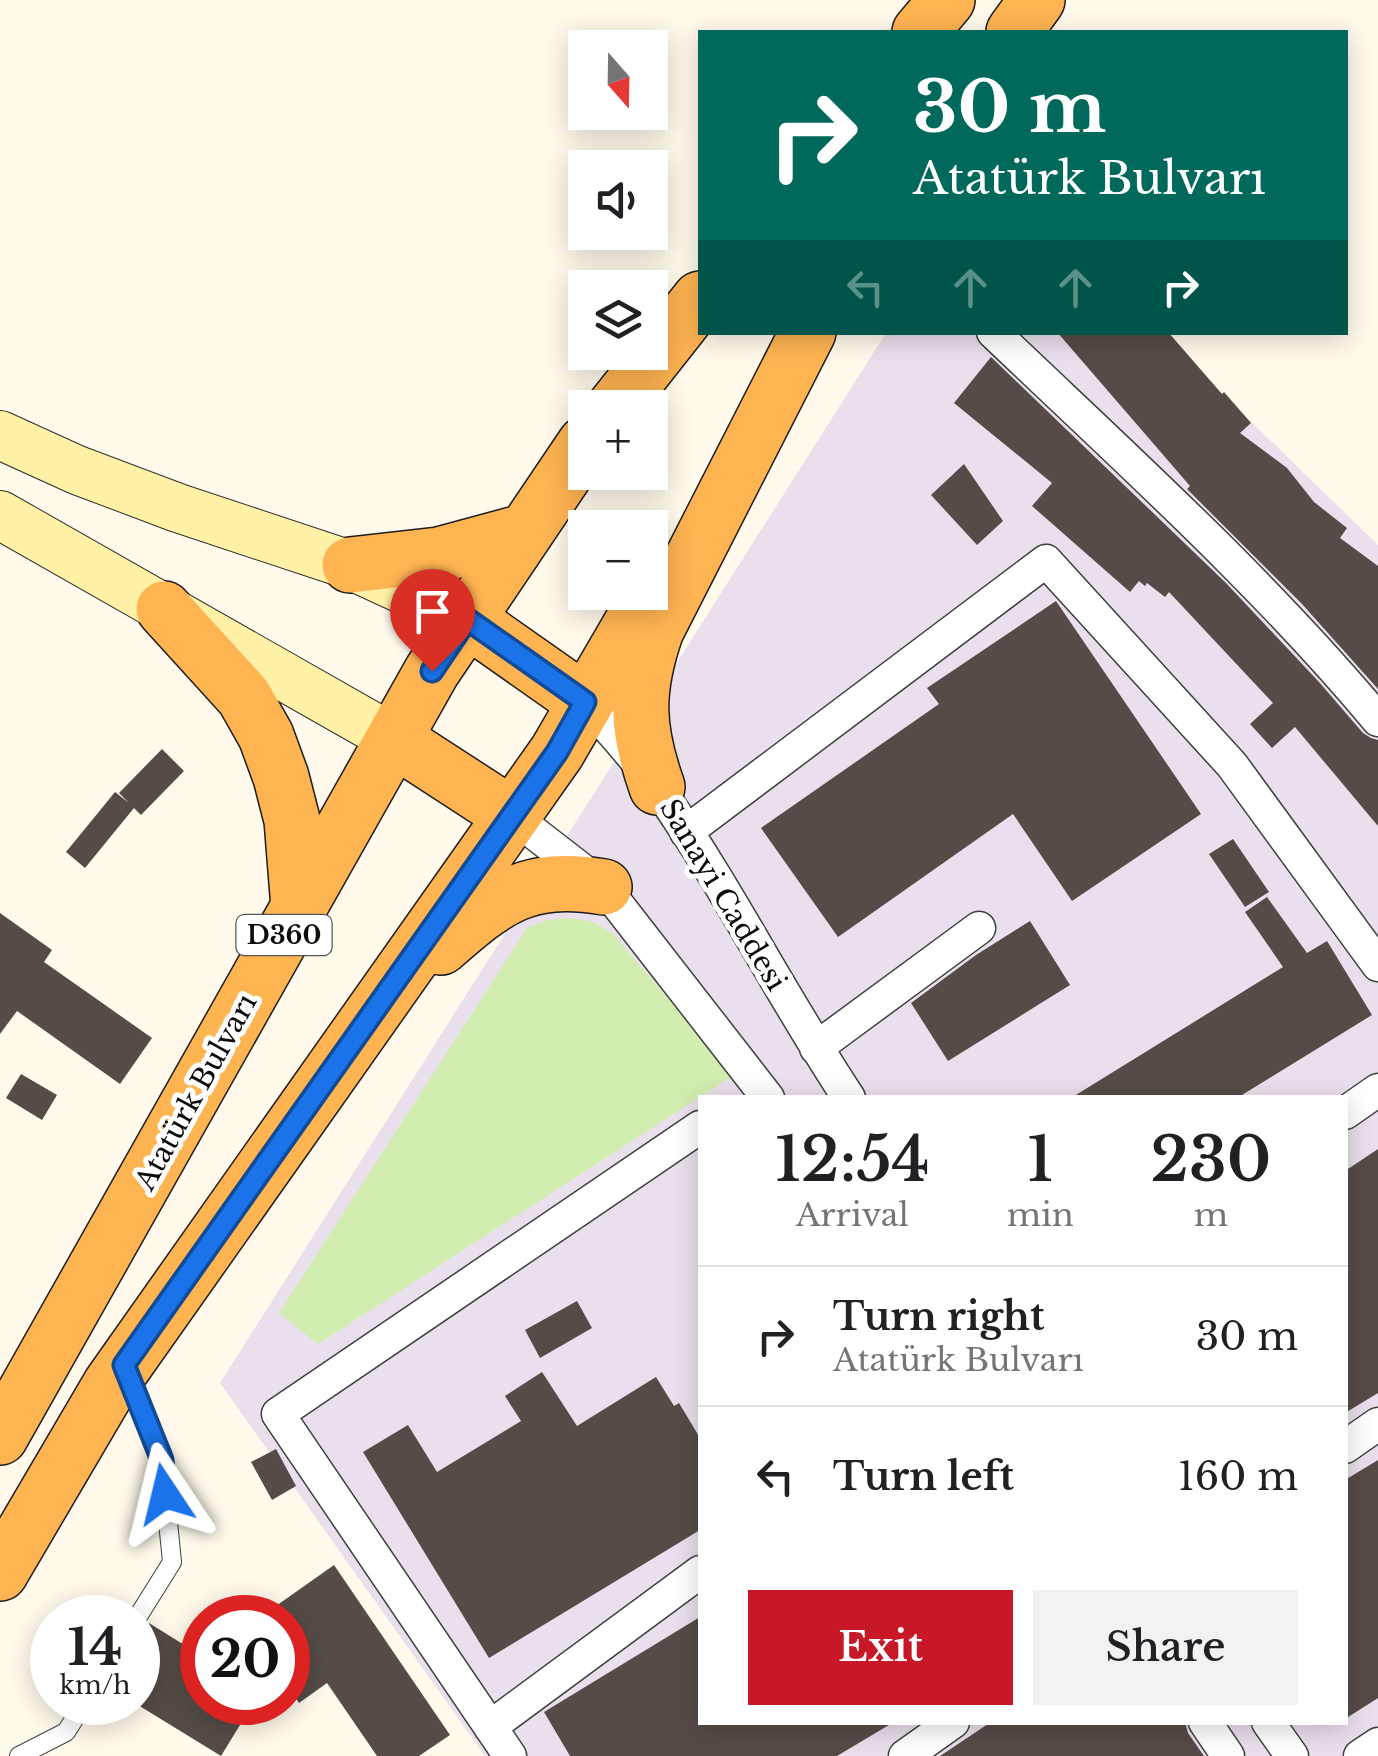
<!DOCTYPE html>
<html lang="en">
<head>
<meta charset="utf-8">
<style>
	body { margin:0; font-family:"Libre Baskerville",serif; background:#f2f2f2; color:#202124; height:100vh; display:flex; flex-direction:column; font-size:38px; white-space:nowrap }
	* { box-sizing:border-box; margin:0 }
	p { font-size:32px; color:#757577 }
	.icon { flex:none; width:55px; height:55px; fill:none; stroke:currentColor; stroke-width:2; stroke-linecap:round; stroke-linejoin:round }
	.map { position:relative; flex:1; overflow:hidden }
	.sheet { position:absolute; left:698px; top:1095px; width:650px; height:630px; display:flex; flex-direction:column; background:#fff; border-radius:0px; box-shadow:0 5px 25px #0003 }
	.sheet>* { flex:none }
	.guide { position:absolute; left:698px; top:30px; width:650px; height:305px; border-radius:0px; box-shadow:0 5px 25px #0003; background:#00695c; color:#fff; overflow:hidden }
	.needle { width:65px; rotate:160deg }
	.buttons { position:absolute; left:568px; top:30px; display:grid; gap:20px }
	.buttons a { display:grid; place-items:center; width:100px; height:100px; border-radius:0px; background:#fff; box-shadow:0 5px 25px #0003; font-size:50px }
	.speed { position:absolute; left:30px; top:1595px; display:flex; gap:20px; font-size:50px; font-weight:700; text-align:center }
	.speed>* { display:grid; place-content:center; width:130px; height:130px; border-radius:50%; background:#fff; box-shadow:0 5px 25px #0003; line-height:1 }
	.speed small { font-size:25px; font-weight:400 }
	.speed .limit { border:15px solid #d22; background:#fff; color:#111 }
	.pin { position:absolute; display:grid; place-items:center; width:85px; height:85px; color:#fff; margin:-102px -42px; border-radius:50% 50% 50% 0; rotate:-45deg; box-shadow:0 0 10px #0007 }
	.pin .icon { rotate:45deg }
	.me { position:absolute; width:110px; margin:-55px; rotate:350deg; stroke-linejoin:round; filter:drop-shadow(0 0 8px #0008) }
	.turn { display:flex; align-items:center; gap:35px; height:210px; padding:0 50px; font-size:45px }
	.turn .icon { width:130px; height:130px; stroke-width:2.5 }
	.turn b { display:block; font-size:70px; line-height:85px }
	.lanes { display:flex; align-items:center; height:95px; padding:0 50px; background:#0003; justify-content:center; gap:50px; direction:ltr }
	.lanes .off { opacity:.35 }
	.eta { display:flex; justify-content:space-evenly; align-items:center; height:170px; text-align:center }
	.eta b { font-size:60px; font-weight:600; line-height:70px }
	.primary-button { display:flex; gap:20px; margin-top:auto; padding:20px 50px }
	.primary-button a { flex:1; height:115px; border-radius:0px; background:#c81726; color:#fff; font-size:40px; font-weight:600; line-height:115px; text-align:center }
	.primary-button a+a { background:#f2f2f2; color:#202124 }
	ul { padding:0; list-style:none }
	li { display:flex; align-items:center; gap:30px; height:140px; padding:0 50px; border-top:2px solid #e0e0e0 }
	li div { flex:1 }
	li b { display:block; font-size:38px }
	li em { font-style:normal }
	.map>svg:first-child { display:block }
	.industrial { fill:#eadfec; fill-rule:evenodd }
	.green { fill:#d2edb0 }
	.building { fill:#554c47 }
	.lines { fill:none; stroke-linecap:round; stroke-linejoin:round }
	.service-casing { stroke:#3f3f3f; stroke-width:20 }
	.minor-casing { stroke:#3f3f3f; stroke-width:35 }
	.secondary-casing { stroke:#2e2e2e; stroke-width:50 }
	.trunk-casing { stroke:#1d1d1d; stroke-width:58 }
	.service { stroke:#fff; stroke-width:18 }
	.minor { stroke:#fff; stroke-width:32 }
	.secondary { stroke:#fff2a6; stroke-width:48 }
	.trunk { stroke:#ffb452; stroke-width:55 }
	.route-casing { stroke:#114b97; stroke-width:25 }
	.route { stroke:#1a73e8; stroke-width:18 }
	.labels { text-anchor:middle; dominant-baseline:central; stroke-width:10; stroke-linejoin:round; paint-order:stroke }
	.shield { fill:#fff; stroke:#555; stroke-width:2.5 }
	.shield-label { font-size:25px; font-weight:bold; fill:#0c0c0c }
	.street-label { font-size:28px; fill:#0c0c0c; stroke:#fff }
</style>
</head>
<body>
<div class="map">
<svg width="1378" height="1756" viewBox="0 0 1378 1756">
	<rect width="100%" height="100%" fill="#fffaeb"/>
	<path class="industrial" d="M886,333H1160L1378,545V1756H485L220,1383ZM700,1098H1345V1722H700Z"/>
	<path class="green" d="M570,918L593,922L612,933L734,1075L318,1344L279,1313L527,928L548,920Z"/>
	<path class="building" d="M1057,332H1168L1222,394L1224,392L1251,423L1240,433L1287,468L1314,502L1347,528L1340,538L1378,566V689L1302,604L1187,489L1190,486Z
		M991,357L1226,583L1319,682L1363,733L1371,738L1378,740V826L1295,727L1272,748L1250,724L1273,703L1169,592L1165,597L1147,583L1145,586L1139,581L1130,592L1032,506L1052,483L954,403Z
		M964,464L1003,521L977,545L931,495Z
		M1056,601L1201,814L1072,901L1013,814L838,937L761,828L939,704L927,688Z
		M162,749L184,771L141,815L134,808L85,868L66,852L115,792L129,803L119,793Z
		M1233,839L1269,892L1245,907L1209,854Z
		M1267,897L1307,953L1327,941L1372,1015L1237,1098H1071L1283,967L1245,912Z
		M0,913L52,950L44,962L152,1038L120,1084L17,1011L0,1034Z
		M1030,921L1070,985L948,1061L911,1003L976,955Z
		M21,1074L57,1095L42,1120L6,1098Z
		M1378,1149V1393L1345,1413V1171Z
		M577,1301L592,1328L540,1358L525,1330Z
		M542,1372L577,1426L656,1377L674,1406L679,1403L700,1438V1530L489,1658L363,1452L408,1425L437,1472L521,1421L505,1396Z
		M276,1449L296,1486L272,1500L251,1462Z
		M1378,1460V1698L1345,1719V1480Z
		M334,1565L450,1735L419,1756H377L327,1683L299,1703L288,1686V1618H259Z
		M700,1617V1722H894L837,1756H570L544,1712Z
		M149,1623L202,1656V1702H254L221,1756L138,1705V1630L144,1628Z
		M991,1722H1185L1188,1733L1204,1756H940Z"/>
	<g class="lines">
		<g class="service-casing">
			<path id="service" d="M128,1375L162,1461L172,1562L137,1618
				M19,1756L66,1732L85,1702"/>
		</g>
		<g class="minor-casing">
			<path id="minor" d="M993,332C1124,457 1262,581 1378,720
				M585,702C611,730 637,759 659,790C728,889 782,997 849,1098
				M511,815L604,887L768,1098
				M686,832L1046,561L1232,765L1378,965
				M816,1048L979,928
				M1345,1113L1378,1090
				M1345,1447L1378,1424
				M1205,1722L1228,1756
				M1268,1722L1292,1756
				M490,1727L700,1572
				M510,1756L278,1414L700,1127
				M905,1756L953,1722
				M1360,1756L1378,1744"/>
		</g>
		<g class="secondary-casing">
			<path id="secondary" d="M0,435L77,470L178,508L350,565L467,619
				M0,515L394,739"/>
		</g>
		<g class="trunk-casing">
			<path id="trunk" d="M920,32L947,0
				M1014,32L1037,0
				M614,408L700,299
				M350,565L439,555L524,532
				M164,609L244,697L266,736L281,777L292,820L299,908
				M467,619L585,702
				M394,739L511,815
				M657,787C636,728 635,690 656,630L808,332
				M441,947C497,898 526,874 604,887
				M0,1437L432,671L585,444
				M0,1573L111,1384L557,752L650,592"/>
		</g>
		<use href="#service" class="service"/>
		<use href="#minor" class="minor"/>
		<use href="#secondary" class="secondary"/>
		<use href="#trunk" class="trunk"/>
	</g>
	<g class="lines">
		<g class="route-casing">
			<path id="route" d="M165,1494L162,1460L124,1365L557,752L585,702L467,619L432,671"/>
		</g>
		<use href="#route" class="route"/>
	</g>
	<g class="labels">
		<rect class="shield" x="236.5" y="915" width="95" height="40" rx="8"/>
		<g class="shield-label">
			<text x="284" y="935">D360</text>
		</g>
		<g class="street-label">
			<text transform="translate(723 895) rotate(59)">Sanayi Caddesi</text>
			<text transform="translate(196 1092) rotate(-61)">Atatürk Bulvarı</text>
		</g>
	</g>
</svg>
<div class="buttons">
<a><svg class="needle" viewBox="-14 -14 28 28"><path d="M0-13l5 13h-10z" fill="#e53935"/><path d="M0 13l5-13h-10z" fill="#757577"/></svg></a>
<a><svg class="icon" aria-label="sound" viewBox="0 0 24 24"><path d="M4 9h4l5-4v14l-5-4H4zM17 9q2 3 0 6"/></svg></a>
<a><svg class="icon" aria-label="layers" viewBox="0 0 24 24"><path d="M12 4l9 5-9 5-9-5zM3 14l9 5 9-5"/></svg></a>
<a>+</a>
<a>−</a>
</div>
<div class="speed"><div>14<small>km/h</small></div><div class="limit">20</div></div>
<div class="pin" style="left:432px;top:671px;background:#d93025"><svg class="icon" aria-label="arrive" viewBox="0 0 24 24"><path d="M6 21V4h12l-3 4 3 4H6"/></svg></div>
<svg class="me" style="left:165px;top:1494px" viewBox="-20 -20 40 40"><path d="M0-17L14 15 0 8-14 15z" fill="#1a73e8" stroke="#fff" stroke-width="4"/></svg>
<div class="guide">
<div class="turn"><svg class="icon" aria-label="right" viewBox="0 0 24 24"><path d="M7 20v-9h11M14 6l5 5-5 5"/></svg><div><b>30 m</b>Atatürk Bulvarı</div></div>
<div class="lanes"><svg class="icon off" aria-label="left" viewBox="0 0 24 24"><path d="M17 20v-9H6M10 6l-5 5 5 5"/></svg><svg class="icon off" aria-label="ahead" viewBox="0 0 24 24"><path d="M12 20V5M6 11l6-6 6 6"/></svg><svg class="icon off" aria-label="ahead" viewBox="0 0 24 24"><path d="M12 20V5M6 11l6-6 6 6"/></svg><svg class="icon" aria-label="right" viewBox="0 0 24 24"><path d="M7 20v-9h11M14 6l5 5-5 5"/></svg></div>
</div>
<section class="sheet">
<div class="eta">
<div><b>12:54</b><p>Arrival</p></div>
<div><b>1</b><p>min</p></div>
<div><b>230</b><p>m</p></div>
</div>
<ul>
<li><svg class="icon" aria-label="right" viewBox="0 0 24 24"><path d="M7 20v-9h11M14 6l5 5-5 5"/></svg><div><b>Turn right</b><p>Atatürk Bulvarı</p></div><em>30 m</em></li>
<li><svg class="icon" aria-label="left" viewBox="0 0 24 24"><path d="M17 20v-9H6M10 6l-5 5 5 5"/></svg><div><b>Turn left</b></div><em>160 m</em></li>
</ul>
<div class="primary-button"><a>Exit</a><a>Share</a></div>
</section>
</div>
</body>
</html>
